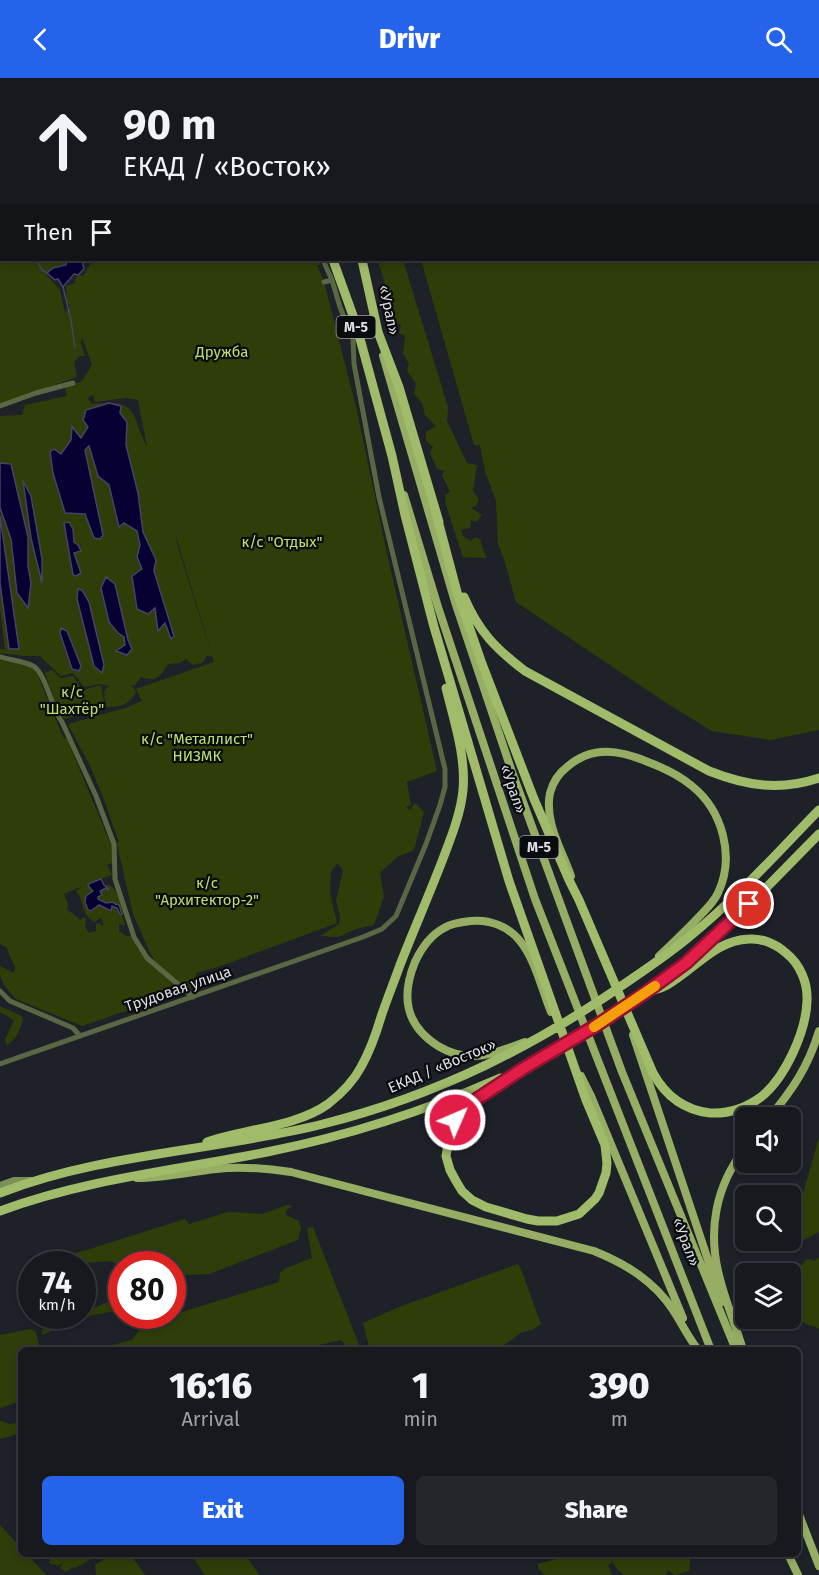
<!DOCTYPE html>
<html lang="en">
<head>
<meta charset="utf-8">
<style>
	body { margin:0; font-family:"Fira Sans",sans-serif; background:#24262c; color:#f1f3f6; height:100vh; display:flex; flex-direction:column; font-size:22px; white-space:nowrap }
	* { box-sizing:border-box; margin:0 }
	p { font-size:20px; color:#9ea0a4 }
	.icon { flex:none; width:33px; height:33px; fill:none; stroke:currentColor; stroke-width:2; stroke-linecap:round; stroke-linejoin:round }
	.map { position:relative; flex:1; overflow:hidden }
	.sheet { position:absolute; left:18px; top:1269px; width:783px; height:210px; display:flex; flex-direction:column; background:#17191f; border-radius:9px; box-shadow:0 3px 9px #0003,0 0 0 2px #36383d }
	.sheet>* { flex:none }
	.top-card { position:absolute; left:0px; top:0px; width:819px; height:183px; box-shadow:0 3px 9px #0003,0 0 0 2px #36383d; background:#17191f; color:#f1f3f6; overflow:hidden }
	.controls { position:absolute; left:735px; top:1029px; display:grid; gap:12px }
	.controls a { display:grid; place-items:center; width:66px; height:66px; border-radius:9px; background:#17191f; box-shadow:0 3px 9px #0003,0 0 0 2px #36383d; font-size:30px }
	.speed { position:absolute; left:18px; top:1173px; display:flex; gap:12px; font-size:30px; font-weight:700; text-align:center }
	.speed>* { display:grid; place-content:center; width:78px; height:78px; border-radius:50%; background:#17191f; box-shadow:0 3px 9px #0003,0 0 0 2px #36383d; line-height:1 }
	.speed small { font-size:15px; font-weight:400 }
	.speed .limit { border:9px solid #d22; background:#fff; color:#111 }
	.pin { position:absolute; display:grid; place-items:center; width:51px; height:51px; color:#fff; margin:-26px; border:3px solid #fff; border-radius:50%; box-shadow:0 2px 6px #0007 }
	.me { position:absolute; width:66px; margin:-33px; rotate:45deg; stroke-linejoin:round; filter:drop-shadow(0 0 4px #0008) }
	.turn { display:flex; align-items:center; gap:21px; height:126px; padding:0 24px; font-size:27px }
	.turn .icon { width:78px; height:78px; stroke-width:2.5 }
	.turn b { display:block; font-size:42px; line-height:51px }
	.then { display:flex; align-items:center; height:57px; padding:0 24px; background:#0003; gap:12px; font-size:22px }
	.eta { display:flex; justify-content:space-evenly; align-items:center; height:102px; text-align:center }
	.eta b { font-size:36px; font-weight:800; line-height:42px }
	.button { display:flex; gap:12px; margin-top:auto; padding:12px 24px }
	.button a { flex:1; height:69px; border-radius:9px; background:#2563eb; color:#fff; font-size:24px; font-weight:800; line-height:69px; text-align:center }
	.button a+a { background:#24262c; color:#f1f3f6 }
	header { display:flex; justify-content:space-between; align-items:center; height:78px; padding:0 24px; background:#2563eb; color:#fff; font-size:27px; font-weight:800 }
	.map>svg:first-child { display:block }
	.green { fill:#2f3e08; fill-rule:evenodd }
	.water { fill:#060033; stroke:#464368; stroke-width:1.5 }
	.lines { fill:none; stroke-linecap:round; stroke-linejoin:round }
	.stream { stroke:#464368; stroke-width:1.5 }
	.minor { stroke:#5b6744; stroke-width:5 }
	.secondary { stroke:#7c8f56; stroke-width:8 }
	.primary { stroke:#95ae64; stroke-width:8 }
	.trunk { stroke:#a0bc6a; stroke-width:9 }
	.route-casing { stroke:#92132f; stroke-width:15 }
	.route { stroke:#e11d48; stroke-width:10 }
	.slow { stroke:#f59e0b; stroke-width:10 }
	.labels { text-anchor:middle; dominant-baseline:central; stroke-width:4.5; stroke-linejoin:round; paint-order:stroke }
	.shield { fill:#0a0b0e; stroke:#9e9fa4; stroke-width:1.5 }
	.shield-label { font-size:14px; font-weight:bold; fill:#dddfe4 }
	.street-label { font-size:15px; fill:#dddfe4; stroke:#0a0b0e }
	.park-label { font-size:15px; fill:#bbe06a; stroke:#0a0b0e }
</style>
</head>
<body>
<header><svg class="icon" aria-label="back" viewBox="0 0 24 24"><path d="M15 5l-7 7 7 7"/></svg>Drivr<svg class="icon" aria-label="search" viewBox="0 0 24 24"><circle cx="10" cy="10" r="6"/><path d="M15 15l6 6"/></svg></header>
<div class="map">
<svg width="819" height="1497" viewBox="0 0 819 1497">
	<rect width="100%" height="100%" fill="#1f2129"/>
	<path class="green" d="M24,0H260L261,1L25,2Z
		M369,0H819V652L770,662L712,653L668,626L516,524L504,481L498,466L496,423L485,393L480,367H474L421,182H818V2H369Z
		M0,79L2,81V182H72C66,190 55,188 47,195L44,194L60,212L65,235L70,228L67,224L66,208L75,205V201L78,197L83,198L93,182H320V187H317L324,204L357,333L386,471L437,693L407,704L411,727L406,729L410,732L415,725L424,734L414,772L397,779L380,795L384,818L374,847L356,851L338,859L320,858L339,846L340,838L336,823L343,792L337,785L331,794L330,815L337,845L221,888L196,895C197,900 193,905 190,910H179L178,915L82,948L16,921L4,907L0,897V888L14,895L15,889L6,869L0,866V582L31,589L37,595L63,659L67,661L112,769V785L107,787L112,797L88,806L93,813L86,818L85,824L91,833L98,827L111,833L112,828L117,830L120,836H121L113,824L106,825L98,822L100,813L109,810L104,807H110C122,818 119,822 124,835L122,837L125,846L123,848L119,845V853L126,858H131L138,872L144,870L152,881L154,880L151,877L133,836L117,766L119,764L102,716L89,686L68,646L125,630L142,623L136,611L214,584L175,455L178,469L212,578H206L204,584L193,587L186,581L180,585L168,586C159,600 157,604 141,599L135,607L130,608L133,609L136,614C129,627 120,629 106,629L104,613L109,608L100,606L84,609L73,595L61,598L40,578H24L0,575V571L5,572L0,531V505L9,571H18L0,430L11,461L17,515L28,529L31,505L28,488V459L11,386L0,385V338L22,337L25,327L67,318L65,310L82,303L92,287L82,259L81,265L85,278H80L74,284L77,299L0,326ZM93,317L95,324L126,320L138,322L147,369C130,336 140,321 93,326L87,321L90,318ZM83,342L127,344L126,367L138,415L143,454L156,482L154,493L174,558L172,561L165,545L158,552L155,530L137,479L140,467L137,453L124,445L118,449L109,407L98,398L89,368L85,372L103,456L100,461L94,460L85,436L65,435L53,395L50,374L54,371L61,376L71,362L72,350L81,361L88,349ZM23,405L31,418L42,481V502ZM83,808L76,813C85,823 79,834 94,844L101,840L104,847L102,848L99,845L96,846V853L89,855L85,849L86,841L84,839L80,842L67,831L68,826L64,816Z
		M378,182H403L448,329L447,343L467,385L477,387L473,413L479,421L476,428L471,430L482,437L476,444L471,442L470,450L461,452L463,458L471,463L475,459L480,461L486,480L463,479L446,427L445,417L450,414L442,397L444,393L437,391L430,375L433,369L426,363V354L436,348L425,337L422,325L414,316L416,306L407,293L409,286L403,275L405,258L399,255L401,246L396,245Z
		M52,592L61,600L73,598L83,612L101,607L105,631L64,641L58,633L45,595Z
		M0,928C7,932 19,935 23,940C21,950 16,962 7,967L5,962L14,942L0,934Z
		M819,1059V1154L787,1171L790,1162Z
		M287,1127L292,1128L286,1133V1137L299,1143L301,1151L298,1162L209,1196L184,1197L173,1200L172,1186H122L121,1189L111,1183L67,1186L60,1181L42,1186L185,1141L189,1146L228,1134L263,1136Z
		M313,1149L361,1272H349L341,1262L319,1267L306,1272H102L101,1270L132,1262L140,1251L182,1234L279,1204L280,1195L286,1190L312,1180L307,1150Z
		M819,1179V1251C814,1247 811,1248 806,1246C792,1237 793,1214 791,1200L794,1199L802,1223C808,1203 786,1202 807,1181L815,1183Z
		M518,1186L521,1191L541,1246L532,1252L522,1254L503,1268L481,1272H467L459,1270L454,1272H370L363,1245L399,1229Z
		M121,1219V1232L118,1233L93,1237L42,1257V1252C53,1244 69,1238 82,1238L83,1234Z
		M31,1251L36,1254L40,1272H21V1323L0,1330V1257Z
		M0,1343L10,1346L21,1344V1355L0,1361Z
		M0,1447L21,1470V1476H27L46,1497H0Z
		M51,1476H101L75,1490L72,1489L66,1494L60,1490L63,1485L58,1488L49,1485Z
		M113,1476H130L145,1497H96L95,1487Z
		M191,1476H245L259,1497H205Z
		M574,1476H670L673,1479L678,1476L691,1477L689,1493L675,1497L668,1492L666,1497H624L616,1490L613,1484L608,1487L612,1497H545L538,1490V1486Z"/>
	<path class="water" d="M67,182L71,184L72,182H82L84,191L78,197L74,196L63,209L58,201L55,202L47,195L53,190L66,187Z
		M109,325L121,328L120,335L127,344L126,367L138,415L143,454L156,482L154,493L174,558L171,561L165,545L158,553L155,530L148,536L137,531L132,498L142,491L137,479L140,467L137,453L124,445L119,449L109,407L98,398L89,368L85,372L103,457L100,461L94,460L85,436L65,435L53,395L50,374L54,371L61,376L71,362L72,349L81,360L88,349L83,342L86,332Z
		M0,385L11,386L28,459V488L31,505L28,530L17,515L11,461L0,430Z
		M23,403L31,418L42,481V505L31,460Z
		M0,438L19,571H9L0,505Z
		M69,444L73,451L74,464L78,467L81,473L74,475L81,495L76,498L73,497L64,445Z
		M106,499L115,506L128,562L132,571L127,577L116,573L125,567L124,559L118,555L109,544L101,510Z
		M78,511L82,512L89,524L104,587L102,595L94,588L77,521Z
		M61,550L67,553L81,588L79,593L72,591L60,555Z
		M101,801L104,807L109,811L108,812L106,810L100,813L102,817L98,819V821L106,825L113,824L115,826L119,827L122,836H120L117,830L112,828L111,833L99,827L91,833L88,832L85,824L86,818L93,813L89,809L88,806Z"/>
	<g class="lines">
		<path class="stream" d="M0,32L2,35
			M36,182L42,192L47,195
			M63,209L71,242L75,270"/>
		<path class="minor" d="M269,0L270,2
			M323,182L332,202
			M0,328L36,315L73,305
			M0,579C10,582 24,583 33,588C45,594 52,631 62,644L96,718L114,766L115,801L134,859L147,880L193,919
			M0,913L10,923L73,950L80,958
			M0,986L363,859L382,851L396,838L426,766L440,727L445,709V691L379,419L354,286L353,261L340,229L332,202L324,204"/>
		<path class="secondary" d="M0,1108L14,1103H31"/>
		<path class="primary" d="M383,278L455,524L512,694L622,994L736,1272
			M404,417L438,529L535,821L711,1272
			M571,798C562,772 544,744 550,715C553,704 559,695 567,689C592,667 620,672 648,684C664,690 679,697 692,708C723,733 735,779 718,815C713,826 703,834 695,843C683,855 671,867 659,878
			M633,957L722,1224
			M525,964C508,970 490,978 472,978C460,978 448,974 438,968C405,947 401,918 415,884C421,871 431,857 444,850C452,845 462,844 471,843C489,841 508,848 520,863C535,881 542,912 551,934
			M581,998L591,1018L683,1240
			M769,1040C793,1011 808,989 819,953
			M137,1100C164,1100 189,1094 216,1091C241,1088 265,1090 291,1094L594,1173C626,1186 654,1203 673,1232C681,1244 687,1257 696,1269
			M743,1272C736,1248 726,1225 720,1201C707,1154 715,1108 746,1069
			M798,1434L819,1488
			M788,1476L798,1497"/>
		<path class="trunk" d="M281,0V2
			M306,0V2
			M333,182L356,246L392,378L405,437L434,549L509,803L586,1022L605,1067L607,1085L606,1095L599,1115L595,1121L579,1136L557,1143H538L527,1141L486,1129L472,1122L462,1113L456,1103L450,1092L446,1078L450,1055L463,1030L524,990
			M362,182L378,254L399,309L439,444
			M437,439L457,514L481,583L534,721L569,802L579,822L653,995C665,1017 684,1032 710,1035C728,1036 746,1030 761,1019C785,1000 806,954 807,923C808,905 800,886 786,875C776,866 762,860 749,861C715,862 694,892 667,907C660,911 652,912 645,915
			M464,519C479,554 496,571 525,593L709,693C747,708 780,713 819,700
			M518,992L597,947L645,915L686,885L763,813L819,756
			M207,1064C244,1051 296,1049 328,1026C341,1016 353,1004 361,989C370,973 376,956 381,939C387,921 394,904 400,887C414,851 430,815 444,778C452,757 461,734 463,712C466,678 454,643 446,610
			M0,1115C103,1075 216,1073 323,1046C438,1017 536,968 633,900C652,887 671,874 689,859C736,821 777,775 819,732
			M0,1133C86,1101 177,1092 267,1074C347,1058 425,1033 500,1000"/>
	</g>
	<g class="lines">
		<g class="route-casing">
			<path id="route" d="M455,1042L463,1030L524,990L597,947L645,915L686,885L749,826"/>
		</g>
		<use href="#route" class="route"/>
		<path class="slow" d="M594,949L655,908"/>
	</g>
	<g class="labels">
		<g class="shield">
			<rect x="336.5" y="238" width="39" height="22" rx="4.5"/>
			<rect x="519.5" y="758" width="39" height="22" rx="4.5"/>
		</g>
		<g class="shield-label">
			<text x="356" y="249">М-5</text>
			<text x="539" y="769">М-5</text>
		</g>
		<g class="street-label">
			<text transform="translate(389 232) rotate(78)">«Урал»</text>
			<text transform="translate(513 711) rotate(71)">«Урал»</text>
			<text transform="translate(178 911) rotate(-19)">Трудовая улица</text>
			<text transform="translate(442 988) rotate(-23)">ЕКАД / «Восток»</text>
			<text transform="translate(686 1164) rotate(69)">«Урал»</text>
		</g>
		<g class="park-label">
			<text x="222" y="274">Дружба</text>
			<text x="282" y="464">к/с "Отдых"</text>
			<text x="72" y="614">к/с<tspan x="72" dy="17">"Шахтёр"</tspan></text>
			<text x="197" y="661">к/с "Металлист"<tspan x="197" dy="17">НИЗМК</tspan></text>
			<text x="207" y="805">к/с<tspan x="207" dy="17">"Архитектор-2"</tspan></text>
		</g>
	</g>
</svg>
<div class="controls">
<a><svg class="icon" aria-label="sound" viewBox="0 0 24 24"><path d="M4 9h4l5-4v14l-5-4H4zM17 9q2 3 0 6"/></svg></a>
<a><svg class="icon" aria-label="search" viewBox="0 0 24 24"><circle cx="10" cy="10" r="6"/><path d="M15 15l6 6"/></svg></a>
<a><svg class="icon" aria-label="layers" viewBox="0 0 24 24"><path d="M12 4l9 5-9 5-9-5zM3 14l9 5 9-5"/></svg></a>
</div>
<div class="speed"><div>74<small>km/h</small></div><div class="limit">80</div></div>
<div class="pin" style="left:749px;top:826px;background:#d93025"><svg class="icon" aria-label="arrive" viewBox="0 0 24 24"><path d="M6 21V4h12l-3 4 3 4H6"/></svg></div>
<svg class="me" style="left:455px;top:1042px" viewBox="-20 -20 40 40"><circle r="17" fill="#e11d48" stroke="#fff" stroke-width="3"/><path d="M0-11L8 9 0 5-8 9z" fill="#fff"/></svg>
<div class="top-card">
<div class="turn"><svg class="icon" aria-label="ahead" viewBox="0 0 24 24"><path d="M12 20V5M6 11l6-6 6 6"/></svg><div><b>90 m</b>ЕКАД / «Восток»</div></div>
<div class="then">Then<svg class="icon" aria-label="arrive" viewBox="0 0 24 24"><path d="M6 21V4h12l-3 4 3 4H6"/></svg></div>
</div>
<section class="sheet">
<div class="eta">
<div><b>16:16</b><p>Arrival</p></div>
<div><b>1</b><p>min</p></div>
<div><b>390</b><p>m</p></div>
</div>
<div class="button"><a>Exit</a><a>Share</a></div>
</section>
</div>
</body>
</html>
